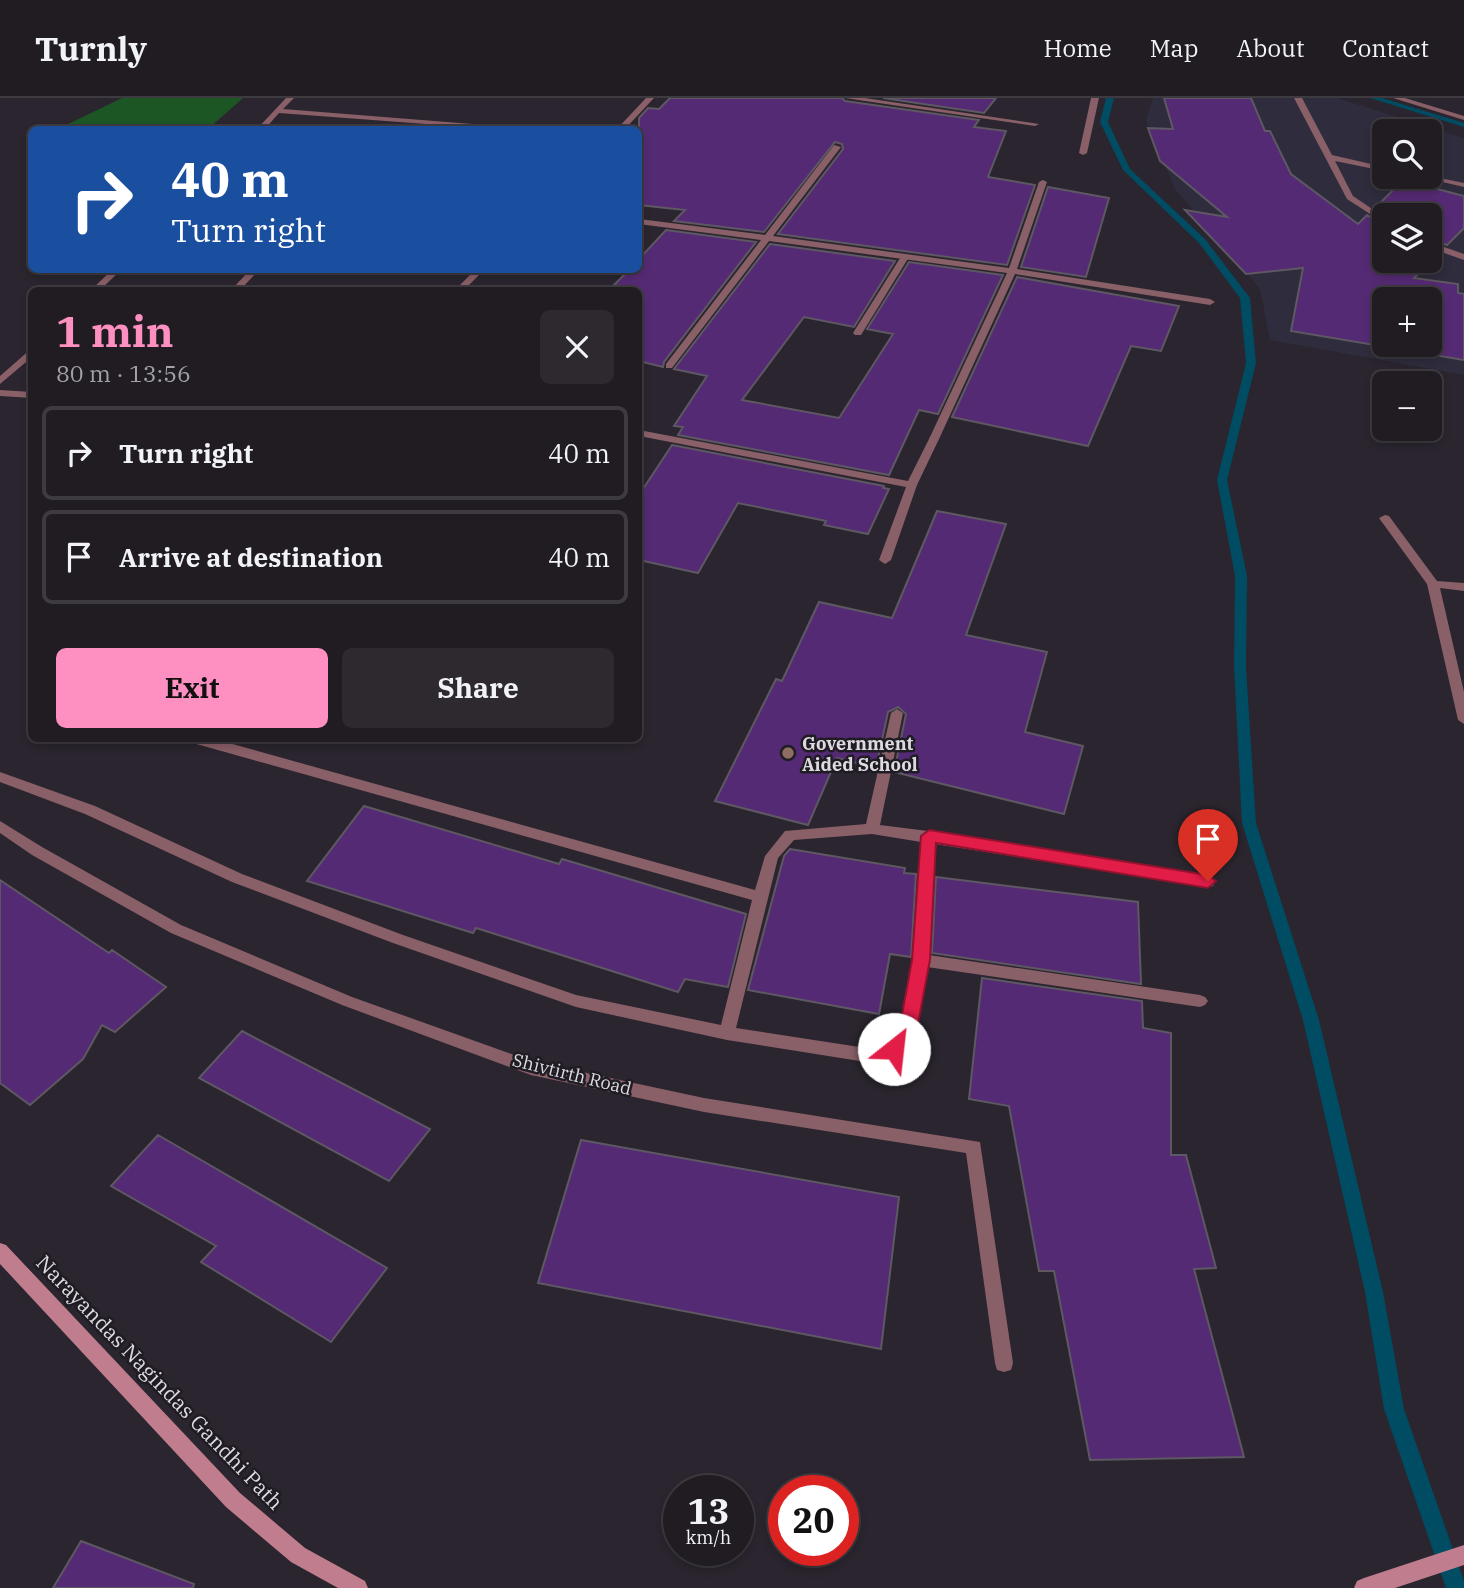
<!DOCTYPE html>
<html lang="en">
<head>
<meta charset="utf-8">
<style>
	body { margin:0; font-family:"IBM Plex Serif",serif; background:#2d292f; color:#f1f3f6; height:100vh; display:flex; flex-direction:column; font-size:26px; white-space:nowrap }
	* { box-sizing:border-box; margin:0 }
	p { font-size:23px; color:#a2a1a5 }
	.icon { flex:none; width:38px; height:38px; fill:none; stroke:currentColor; stroke-width:2; stroke-linecap:round; stroke-linejoin:round }
	.map { position:relative; flex:1; overflow:hidden }
	.drawer { position:absolute; left:28px; top:189px; width:614px; height:455px; display:flex; flex-direction:column; background:#201c22; border-radius:10px; box-shadow:0 4px 10px #0003,0 0 0 2px #3d3a40 }
	.drawer>* { flex:none }
	.hud { position:absolute; left:28px; top:28px; width:614px; height:147px; border-radius:10px; box-shadow:0 4px 10px #0003,0 0 0 2px #3d3a40; background:#1a4fa0; color:#fff; overflow:hidden }
	.buttons { position:absolute; left:1372px; top:21px; display:grid; gap:14px }
	.buttons a { display:grid; place-items:center; width:70px; height:70px; border-radius:10px; background:#201c22; box-shadow:0 4px 10px #0003,0 0 0 2px #3d3a40; font-size:35px }
	.speed { position:absolute; left:663px; top:1377px; display:flex; gap:14px; font-size:35px; font-weight:700; text-align:center }
	.speed>* { display:grid; place-content:center; width:91px; height:91px; border-radius:50%; background:#201c22; box-shadow:0 4px 10px #0003,0 0 0 2px #3d3a40; line-height:1 }
	.speed small { font-size:18px; font-weight:400 }
	.speed .limit { border:10px solid #d22; background:#fff; color:#111 }
	.pin { position:absolute; display:grid; place-items:center; width:60px; height:60px; color:#fff; margin:-72px -30px; border-radius:50% 50% 50% 0; rotate:-45deg; box-shadow:0 0 7px #0007 }
	.pin .icon { rotate:45deg }
	.me { position:absolute; width:77px; margin:-38px; rotate:29deg; stroke-linejoin:round; filter:drop-shadow(0 0 5px #0008) }
	.turn { display:flex; align-items:center; gap:24px; height:147px; padding:0 28px; font-size:32px }
	.turn .icon { width:91px; height:91px; stroke-width:2.5 }
	.turn b { display:block; font-size:49px; line-height:60px }
	.round { display:grid; place-items:center; flex:none; width:74px; height:74px; border-radius:10px; background:#2d292f }
	.headline { display:flex; align-items:center; justify-content:space-between; height:119px; padding:0 28px }
	h1 { font-size:42px; font-weight:800; line-height:52px; color:#fd8fc1 }
	.cta { display:flex; gap:14px; margin-top:auto; padding:14px 28px }
	.cta a { flex:1; height:80px; border-radius:10px; background:#fd8fc1; color:#111; font-size:28px; font-weight:800; line-height:80px; text-align:center }
	.cta a+a { background:#2d292f; color:#f1f3f6 }
	ul { padding:0; list-style:none }
	li { display:flex; align-items:center; gap:21px; height:94px; margin:0 14px 10px; padding:0 14px; border:4px solid #3d3a40; border-radius:10px }
	li div { flex:1 }
	li b { display:block; font-size:26px }
	li em { font-style:normal }
	header { display:flex; align-items:center; gap:42px; box-sizing:border-box; height:98px; padding:0 35px; background:#201c22; border-bottom:2px solid #3d3a40 }
	header strong { font-size:33px }
	nav { display:flex; gap:38px; margin-inline-start:auto; font-size:24px }
	.map>svg:first-child { display:block }
	.industrial { fill:#2f2c3d; fill-rule:evenodd }
	.green { fill:#1c5625 }
	.lines { fill:none; stroke-linecap:round; stroke-linejoin:round }
	.stream { fill:#004c63; fill-rule:evenodd }
	.building { fill:#552a74; stroke:#5d5862; stroke-width:2; fill-rule:evenodd }
	.lane { fill:#895f68; fill-rule:evenodd }
	.street { fill:#895f68; fill-rule:evenodd }
	.secondary { fill:#c07d8d; fill-rule:evenodd }
	.route { fill:#e11d48; stroke:#92132f; stroke-width:2 }
	.education-dot { fill:#8d6e63; stroke:#201c24; stroke-width:2.5 }
	.labels { text-anchor:middle; dominant-baseline:central; stroke-width:5; stroke-linejoin:round; paint-order:stroke }
	.poi-label { font-size:18px; font-weight:bold; fill:#dddae0; stroke:#201c24; text-anchor:start }
	.street-label { font-size:18px; fill:#dddae0; stroke:#201c24 }
	.near-street-label { font-size:21px; fill:#dddae0; stroke:#201c24 }
</style>
</head>
<body>
<header>
<strong>Turnly</strong>
<nav><a>Home</a><a>Map</a><a>About</a><a>Contact</a></nav>
</header>
<div class="map">
<svg width="1464" height="1490" viewBox="0 0 1464 1490">
	<rect width="100%" height="100%" fill="#2a252e"/>
	<path class="industrial" d="M1153,0H1337L1464,40V277L1270,242L1260,191L1175,91L1146,23ZM1384,33H1430V79H1384ZM1384,117H1430V163H1384ZM1384,201H1430V247H1384Z"/>
	<path class="green" d="M122,0H243L208,31H58Z"/>
	<g class="lines">
		<path class="stream" d="M1106,0H1114L1108,24L1130,71L1205,141L1250,200L1256,265L1227,382L1247,478L1246,569L1256,725L1319,922L1383,1194L1404,1311L1464,1483V1490H1446L1384,1311L1365,1194L1303,922L1242,725L1234,569L1235,478L1217,382L1246,265L1240,200L1199,145L1123,72L1100,24Z
			M1370,0H1382L1464,25V29Z"/>
	</g>
	<path class="building" d="M670,0H842L845,3L979,22L974,29L1006,33L988,79L1035,87L1007,167L778,136L843,51L842,46L835,44L764,134L674,123L685,112L639,107V20L648,10L659,11Z
		M883,0H996L984,15Z
		M1164,0H1251L1265,33H1270L1291,76L1358,126L1367,117L1384,128V163H1430V153L1438,156L1414,180L1458,186V195L1464,196V262L1291,233L1303,170L1246,176L1185,112L1227,119L1160,63L1148,30L1173,31ZM1384,201H1430V247H1384Z
		M1403,82L1464,98V130L1447,147L1430,142V117H1386L1375,110Z
		M1048,89L1109,100L1086,179L1021,169Z
		M666,132L756,144L664,264L663,269L639,263V192L614,187L629,172H639V161Z
		M770,146L895,163L854,229L804,219L742,302L839,320L893,236L867,231L909,164L1003,177L938,316L919,312L889,377L678,337L683,329L674,328L707,278L674,271Z
		M1017,179L1179,208L1161,253L1131,248L1088,348L952,319Z
		M672,347L884,388L883,390L889,391L868,436L824,427L826,423L738,405L698,475L639,462V397Z
		M937,413L1006,426L966,537L1047,554L1025,634L1083,648L1064,716L894,674L906,616L898,609L888,614L876,670L837,660L808,727L715,703L776,581L782,583L819,504L892,520Z
		M364,708L559,766L562,761L746,816L728,889L685,881L678,894L476,830L473,835L307,783Z
		M790,751L905,770L904,775L916,776L911,859L890,856L879,916L748,892L784,758Z
		M936,779L1138,804L1141,886L932,855Z
		M0,782L109,855L112,852L166,889L115,934L102,927L83,961L30,1007L0,985Z
		M982,880L1142,903L1143,930L1171,935V1057H1186L1216,1170L1194,1171L1244,1359L1090,1362L1054,1173H1039L1009,1008L969,1001Z
		M242,933L430,1031L389,1083L199,980Z
		M158,1037L387,1170L331,1244L201,1164L216,1148L111,1088Z
		M581,1042L899,1099L881,1251L538,1185Z
		M81,1443L194,1486L193,1490H53Z"/>
	<g class="lines">
		<path class="lane" d="M845,0H865L1039,26L1035,28Z
			M1091,0H1099L1087,55L1083,57L1079,55Z
			M1393,0H1405L1464,18V22Z
			M902,157L909,159L861,237H855L853,235Z
			M0,292L32,294V300L0,298Z
			M639,332L908,383L930,339H938L939,341L917,387L891,462L885,466L879,462L906,389L639,338Z
			M1385,417L1389,418L1437,483L1464,485V493L1440,490L1464,594V626L1458,622L1427,486L1379,420Z
			M897,611L903,615L880,727L928,733L934,736L1208,779L1213,780L1215,784L1213,788L1208,789L935,746L929,857L1200,897L1205,899L1208,903L1205,907L1200,909L927,869L915,936L900,956L866,964L727,942L576,909L393,845L232,784L85,716L0,684V674L95,708L242,776L403,837L576,897L721,927L752,802L193,645L187,640H211L755,792L765,758L785,733L866,726L891,615ZM872,736L921,744L913,862L900,933L889,945L866,950L736,930L778,760L794,742Z"/>
		<path class="street" d="M286,0H294L283,11L549,32H506L279,15L264,32H256Z
			M646,0H654L624,32H616Z
			M1294,0H1302L1332,57L1384,69V73L1335,63L1353,98L1384,119V125L1347,101Z
			M834,47L841,49L773,138L1009,170L1039,84L1043,82L1047,84L1017,171L1210,201L1215,204L1210,207L1015,176L939,341L934,344L929,341L1007,175L769,143L672,270H666V266L761,142L639,126V121L765,137Z
			M1430,78L1464,85V89L1421,79Z
			M1430,144L1464,156V162L1430,150Z
			M112,172H121L100,192H91Z
			M250,172H259L240,192H231Z
			M475,172H484L464,192H455Z
			M32,250V259L0,286V278Z
			M0,723L42,749L181,827L352,899L531,963L704,1000L980,1044L1013,1265L1011,1272L1004,1274L997,1272L995,1265L966,1055L704,1014L531,977L342,907L171,835L32,757L0,735Z"/>
		<path class="secondary" d="M0,1145L6,1147L240,1395L305,1450L365,1483L368,1490H338L291,1464L226,1409L0,1166Z
			M1464,1447V1467L1395,1490H1354L1357,1483L1364,1480Z"/>
	</g>
	<path class="route" d="M929,732L1208,777L1216,783L1208,790L936,745L930,862L916,936L900,957L894,959L887,957L885,951L899,933L912,862L921,738Z"/>
	<circle class="education-dot" cx="788" cy="655" r="7"/>
	<g class="labels">
		<g class="poi-label">
			<text x="802" y="645">Government<tspan x="802" dy="21">Aided School</tspan></text>
		</g>
		<g class="street-label">
			<text transform="translate(572 976) rotate(14)">Shivtirth Road</text>
		</g>
		<g class="near-street-label">
			<text transform="translate(160 1284) rotate(46)">Narayandas Nagindas Gandhi Path</text>
		</g>
	</g>
</svg>
<div class="buttons">
<a><svg class="icon" aria-label="search" viewBox="0 0 24 24"><circle cx="10" cy="10" r="6"/><path d="M15 15l6 6"/></svg></a>
<a><svg class="icon" aria-label="layers" viewBox="0 0 24 24"><path d="M12 4l9 5-9 5-9-5zM3 14l9 5 9-5"/></svg></a>
<a>+</a>
<a>−</a>
</div>
<div class="speed"><div>13<small>km/h</small></div><div class="limit">20</div></div>
<div class="pin" style="left:1208px;top:783px;background:#d93025"><svg class="icon" aria-label="arrive" viewBox="0 0 24 24"><path d="M6 21V4h12l-3 4 3 4H6"/></svg></div>
<svg class="me" style="left:894px;top:951px" viewBox="-20 -20 40 40"><circle r="19" fill="#fff"/><path d="M0-13L10 11 0 6-10 11z" fill="#e11d48"/></svg>
<div class="hud">
<div class="turn"><svg class="icon" aria-label="right" viewBox="0 0 24 24"><path d="M7 20v-9h11M14 6l5 5-5 5"/></svg><div><b>40 m</b>Turn right</div></div>
</div>
<section class="drawer">
<div class="headline"><div><h1>1 min</h1><p>80 m · 13:56</p></div><a class="round"><svg class="icon" aria-label="close" viewBox="0 0 24 24"><path d="M6 6l12 12M18 6L6 18"/></svg></a></div>
<ul>
<li><svg class="icon" aria-label="right" viewBox="0 0 24 24"><path d="M7 20v-9h11M14 6l5 5-5 5"/></svg><div><b>Turn right</b></div><em>40 m</em></li>
<li><svg class="icon" aria-label="arrive" viewBox="0 0 24 24"><path d="M6 21V4h12l-3 4 3 4H6"/></svg><div><b>Arrive at destination</b></div><em>40 m</em></li>
</ul>
<div class="cta"><a>Exit</a><a>Share</a></div>
</section>
</div>
</body>
</html>
